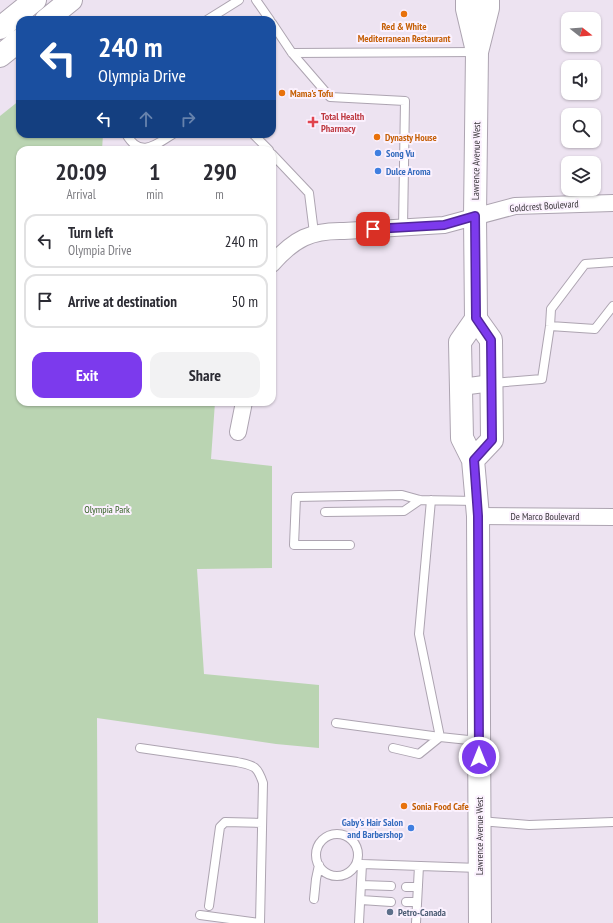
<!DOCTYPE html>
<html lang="en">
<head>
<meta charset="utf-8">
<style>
	body { margin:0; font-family:"PT Sans Narrow",sans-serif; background:#f2f2f3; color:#2b2b33; height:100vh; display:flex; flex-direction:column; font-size:15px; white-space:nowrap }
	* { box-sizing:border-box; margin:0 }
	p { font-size:13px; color:#7c7c81 }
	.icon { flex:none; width:22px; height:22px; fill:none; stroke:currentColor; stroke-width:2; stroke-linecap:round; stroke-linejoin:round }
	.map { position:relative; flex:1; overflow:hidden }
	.drawer { position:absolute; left:16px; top:146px; width:260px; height:260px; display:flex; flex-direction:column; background:#fff; border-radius:12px; box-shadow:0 1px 3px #0004 }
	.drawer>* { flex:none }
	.banner { position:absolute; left:16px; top:16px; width:260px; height:122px; border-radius:12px; box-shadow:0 1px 3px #0004; background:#1a4fa0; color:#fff; overflow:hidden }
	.needle { width:26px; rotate:107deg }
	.fabs { position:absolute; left:561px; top:12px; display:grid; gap:8px }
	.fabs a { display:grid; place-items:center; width:40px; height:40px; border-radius:8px; background:#fff; box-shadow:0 1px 3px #0004; font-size:20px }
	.pin { position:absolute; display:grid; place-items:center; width:34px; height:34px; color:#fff; margin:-17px; border-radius:8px; box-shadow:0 2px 6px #0006 }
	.me { position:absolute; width:44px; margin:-22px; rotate:0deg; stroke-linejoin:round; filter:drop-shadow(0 0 3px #0008) }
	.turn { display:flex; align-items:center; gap:14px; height:84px; padding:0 16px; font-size:18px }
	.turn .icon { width:52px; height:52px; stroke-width:2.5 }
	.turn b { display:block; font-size:28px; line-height:34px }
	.lanes { display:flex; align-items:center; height:38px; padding:0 16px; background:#0003; justify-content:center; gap:20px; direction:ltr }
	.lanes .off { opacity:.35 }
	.eta { display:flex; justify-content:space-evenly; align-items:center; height:68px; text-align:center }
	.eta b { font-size:24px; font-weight:600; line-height:28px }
	.primary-button { display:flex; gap:8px; margin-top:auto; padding:8px 16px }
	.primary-button a { flex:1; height:46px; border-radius:12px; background:#7c3aed; color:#fff; font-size:16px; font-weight:600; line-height:46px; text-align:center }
	.primary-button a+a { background:#f2f2f3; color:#2b2b33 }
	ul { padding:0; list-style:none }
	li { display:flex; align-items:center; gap:12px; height:54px; margin:0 8px 6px; padding:0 8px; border:2px solid #e1e1e2; border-radius:12px }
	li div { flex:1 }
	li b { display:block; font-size:15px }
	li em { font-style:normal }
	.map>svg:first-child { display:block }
	.green { fill:#bad4b2 }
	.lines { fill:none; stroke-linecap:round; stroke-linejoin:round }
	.service-casing { stroke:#ada4b1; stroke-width:10 }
	.minor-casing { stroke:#ada4b1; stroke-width:18 }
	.secondary-casing { stroke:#ada4b1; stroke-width:24 }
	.primary-casing { stroke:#ada4b1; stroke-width:24 }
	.service { stroke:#fff; stroke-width:8 }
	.minor { stroke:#fff; stroke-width:16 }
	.secondary { stroke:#fff; stroke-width:22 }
	.primary { stroke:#fff; stroke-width:22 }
	.route-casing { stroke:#51269a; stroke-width:10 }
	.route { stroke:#7c3aed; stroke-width:7 }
	.food-dot { fill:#e8710a; stroke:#fbf1fe; stroke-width:1.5 }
	.health-dot { fill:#e0444e; stroke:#fbf1fe; stroke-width:1.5 }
	.shop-dot { fill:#3f7fe0; stroke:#fbf1fe; stroke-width:1.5 }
	.service-dot { fill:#5c6f8a; stroke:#fbf1fe; stroke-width:1.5 }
	.labels { text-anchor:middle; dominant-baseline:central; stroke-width:4; stroke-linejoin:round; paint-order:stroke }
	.food-label { font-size:10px; font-weight:bold; fill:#c56008; stroke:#fbf1fe; text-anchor:start }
	.health-label { font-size:10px; font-weight:bold; fill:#be3a42; stroke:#fbf1fe; text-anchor:start }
	.shop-label { font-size:10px; font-weight:bold; fill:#366cbe; stroke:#fbf1fe; text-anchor:start }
	.street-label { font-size:10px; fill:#3a363b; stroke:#fbf1fe }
	.park-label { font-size:10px; fill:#346125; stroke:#fbf1fe }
	.service-label { font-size:10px; font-weight:bold; fill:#4e5e75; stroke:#fbf1fe; text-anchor:start }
</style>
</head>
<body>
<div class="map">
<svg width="613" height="923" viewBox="0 0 613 923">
	<rect width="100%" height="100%" fill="#ede3f1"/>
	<path class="green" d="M20,100V134H103L102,150H20V402H215L211,459L272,466V568L197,569L204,674L319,685V748L276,744L97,718L98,923H0V116Z"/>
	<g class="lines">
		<g class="service-casing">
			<path id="service" d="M256,0L270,20
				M207,20L239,0
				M272,23L292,53L330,97L405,101L403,228
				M292,53L477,52
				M126,134C140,158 154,146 173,134
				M253,134L269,150
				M272,154L309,193L314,233
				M550,326L595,329L613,306
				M493,383L542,379L550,326L551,309L585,264L613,262
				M431,500L419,634L440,737L478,741
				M325,512L404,511L420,500
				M350,545H294L296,497L402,495L420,500L476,501
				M336,723L440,737L419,754L393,748
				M140,748L237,762C254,766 257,765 263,783L260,923
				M480,821L529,825L613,822
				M316 855a21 21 0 1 1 42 0a21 21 0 1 1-42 0Z
				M361,885L391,886
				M406,887H418
				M314,899L316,879L319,865
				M361,900L391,902
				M406,902H417
				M209,906L220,827L225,822L262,823
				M200,915L260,923
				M359,923L362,864L479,868
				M416,923L419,866"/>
		</g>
		<g class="minor-casing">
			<path id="minor" d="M272,264C294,239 311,230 344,231L444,225L515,206L613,203
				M461,387L492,383
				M238,432L244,402
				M478,516L613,517"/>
		</g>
		<g class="secondary-casing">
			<path id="secondary" d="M467,0V9L476,47
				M473,460L492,440L491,340L476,319
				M480,923L478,516L473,460L462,438L460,342L476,319L475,216L477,52L488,8V0"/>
		</g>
		<g class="primary-casing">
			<path id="primary" d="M46,20L71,0
				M0,28L35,0
				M0,56L20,40"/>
		</g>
		<use href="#service" class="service"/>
		<use href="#minor" class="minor"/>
		<use href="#secondary" class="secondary"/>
		<use href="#primary" class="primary"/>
	</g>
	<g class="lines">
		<g class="route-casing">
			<path id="route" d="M373,229L444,225L475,216L476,318L491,340L492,440L474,460L478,516L479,757"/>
		</g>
		<use href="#route" class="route"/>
	</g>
	<g class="food-dot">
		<circle cx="404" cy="14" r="4"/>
		<circle cx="282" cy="93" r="4"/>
		<circle cx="377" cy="137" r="4"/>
		<circle cx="404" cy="806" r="4"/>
	</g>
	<path class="health-dot" d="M311 116h4v4h4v4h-4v4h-4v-4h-4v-4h4z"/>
	<g class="shop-dot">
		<circle cx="378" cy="153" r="4"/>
		<circle cx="378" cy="171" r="4"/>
		<circle cx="411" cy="828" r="4"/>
	</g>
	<circle class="service-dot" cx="390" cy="912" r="4"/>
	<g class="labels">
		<g class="food-label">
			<text x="404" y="26" text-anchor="middle">Red &amp; White<tspan x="404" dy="12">Mediterranean Restaurant</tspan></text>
			<text x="290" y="93">Mama's Tofu</text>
			<text x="385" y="137">Dynasty House</text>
			<text x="412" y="806">Sonia Food Cafe</text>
		</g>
		<g class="health-label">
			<text x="321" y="116">Total Health<tspan x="321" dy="12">Pharmacy</tspan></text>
		</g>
		<g class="shop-label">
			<text x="386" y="153">Song Vu</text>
			<text x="386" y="171">Dulce Aroma</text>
			<text x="403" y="822" text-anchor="end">Gaby's Hair Salon<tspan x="403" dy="12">and Barbershop</tspan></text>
		</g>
		<g class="street-label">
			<text transform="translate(476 161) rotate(-89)">Lawrence Avenue West</text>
			<text transform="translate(544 206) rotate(-4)">Goldcrest Boulevard</text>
			<text x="545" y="516">De Marco Boulevard</text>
			<text transform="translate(479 836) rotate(-90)">Lawrence Avenue West</text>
		</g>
		<g class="park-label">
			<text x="107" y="509">Olympia Park</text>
		</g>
		<g class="service-label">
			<text x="398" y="912">Petro-Canada</text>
		</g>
	</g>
</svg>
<div class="fabs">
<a><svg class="needle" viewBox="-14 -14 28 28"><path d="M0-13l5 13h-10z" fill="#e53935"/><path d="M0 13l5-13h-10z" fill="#7c7c81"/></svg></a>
<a><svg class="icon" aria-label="sound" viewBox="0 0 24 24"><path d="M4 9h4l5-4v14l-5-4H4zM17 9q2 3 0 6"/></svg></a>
<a><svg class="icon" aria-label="search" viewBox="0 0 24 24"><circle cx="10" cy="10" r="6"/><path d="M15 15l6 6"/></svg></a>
<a><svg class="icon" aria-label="layers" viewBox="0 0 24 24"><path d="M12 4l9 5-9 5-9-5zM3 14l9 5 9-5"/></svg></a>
</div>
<div class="pin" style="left:373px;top:229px;background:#d93025"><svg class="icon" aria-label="arrive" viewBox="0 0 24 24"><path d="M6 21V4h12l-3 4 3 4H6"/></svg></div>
<svg class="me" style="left:479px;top:757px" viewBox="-20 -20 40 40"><circle r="17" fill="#7c3aed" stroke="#fff" stroke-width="3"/><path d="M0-11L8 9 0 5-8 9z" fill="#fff"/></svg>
<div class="banner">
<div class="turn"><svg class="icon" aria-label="left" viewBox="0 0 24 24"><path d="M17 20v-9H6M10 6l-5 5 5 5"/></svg><div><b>240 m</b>Olympia Drive</div></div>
<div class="lanes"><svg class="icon" aria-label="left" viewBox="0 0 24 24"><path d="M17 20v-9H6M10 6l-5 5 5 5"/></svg><svg class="icon off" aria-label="ahead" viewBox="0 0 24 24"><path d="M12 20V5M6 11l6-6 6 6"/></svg><svg class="icon off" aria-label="right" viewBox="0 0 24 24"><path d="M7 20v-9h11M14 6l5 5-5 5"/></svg></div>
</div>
<section class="drawer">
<div class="eta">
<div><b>20:09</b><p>Arrival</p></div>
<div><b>1</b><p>min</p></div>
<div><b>290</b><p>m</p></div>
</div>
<ul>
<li><svg class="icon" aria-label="left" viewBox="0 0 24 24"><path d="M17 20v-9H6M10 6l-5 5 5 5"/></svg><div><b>Turn left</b><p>Olympia Drive</p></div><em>240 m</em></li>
<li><svg class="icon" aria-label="arrive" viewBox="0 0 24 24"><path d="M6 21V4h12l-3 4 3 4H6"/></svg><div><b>Arrive at destination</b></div><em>50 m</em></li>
</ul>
<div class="primary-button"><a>Exit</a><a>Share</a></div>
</section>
</div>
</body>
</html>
